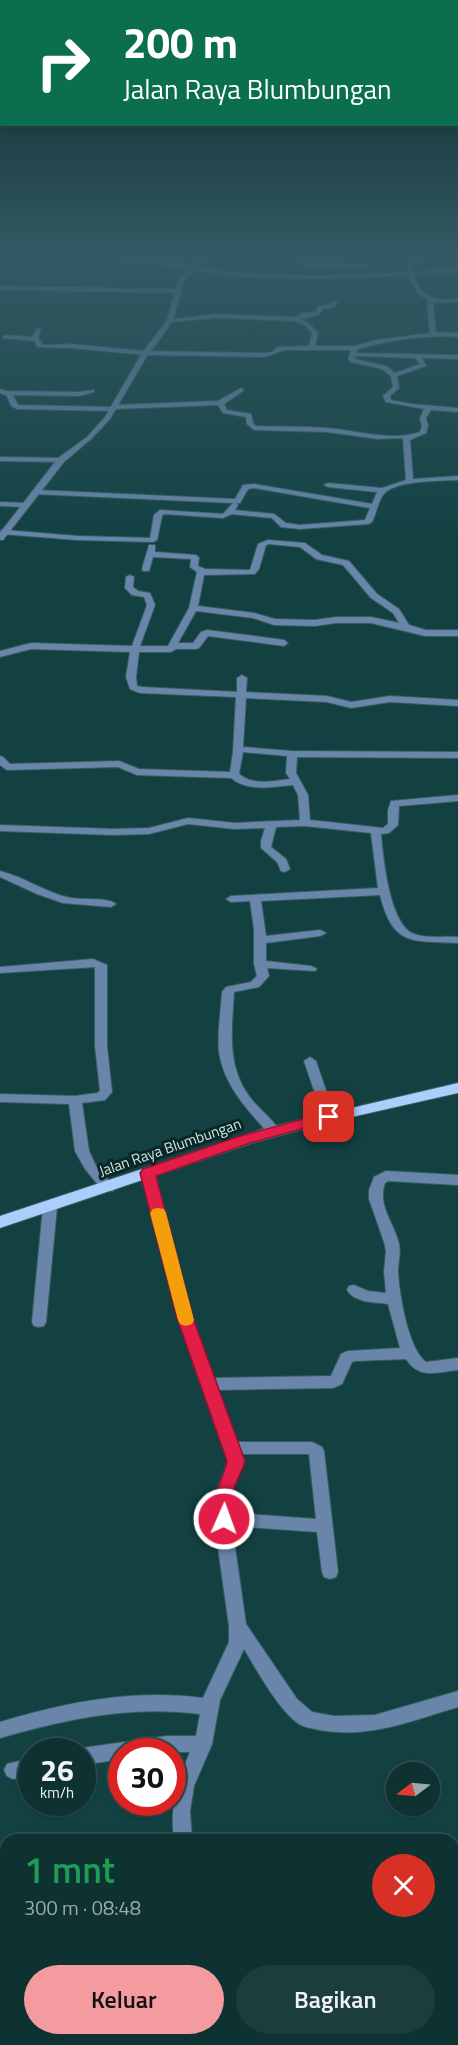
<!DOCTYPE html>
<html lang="id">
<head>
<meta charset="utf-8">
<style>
	body { margin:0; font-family:"Titillium Web",sans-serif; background:#1c3d3e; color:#f1f3f6; height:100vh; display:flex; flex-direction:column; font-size:22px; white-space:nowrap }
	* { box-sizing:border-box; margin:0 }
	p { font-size:20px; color:#9ba9ac }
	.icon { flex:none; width:33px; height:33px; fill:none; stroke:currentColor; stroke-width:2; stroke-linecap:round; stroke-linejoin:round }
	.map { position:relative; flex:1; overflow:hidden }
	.sheet { position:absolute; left:0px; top:1834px; width:459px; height:212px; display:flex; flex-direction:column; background:#0e3132; border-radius:18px 18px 0 0; box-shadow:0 2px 4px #0004,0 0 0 2px #2e4c4d }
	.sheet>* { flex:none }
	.hud { position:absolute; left:0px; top:0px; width:459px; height:126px; box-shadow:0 2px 4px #0004,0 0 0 2px #2e4c4d; background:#0b6e4f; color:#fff; overflow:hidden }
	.needle { width:39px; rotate:254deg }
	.controls { position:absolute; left:386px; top:1762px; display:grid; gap:12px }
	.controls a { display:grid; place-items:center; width:54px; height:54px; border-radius:50%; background:#0e3132; box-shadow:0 2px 4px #0004,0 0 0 2px #2e4c4d; font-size:30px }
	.speed { position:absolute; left:18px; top:1738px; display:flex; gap:12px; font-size:30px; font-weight:700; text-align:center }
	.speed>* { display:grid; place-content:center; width:78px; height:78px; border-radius:50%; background:#0e3132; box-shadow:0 2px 4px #0004,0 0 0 2px #2e4c4d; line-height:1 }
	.speed small { font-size:15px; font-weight:400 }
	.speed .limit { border:9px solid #d22; background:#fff; color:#111 }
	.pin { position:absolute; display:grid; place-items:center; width:51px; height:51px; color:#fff; margin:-26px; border-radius:12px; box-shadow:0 3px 9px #0006 }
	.me { position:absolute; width:66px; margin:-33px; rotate:2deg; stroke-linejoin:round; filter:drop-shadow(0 0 4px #0008) }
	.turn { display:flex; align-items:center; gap:21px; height:126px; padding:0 24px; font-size:27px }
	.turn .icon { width:78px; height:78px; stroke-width:2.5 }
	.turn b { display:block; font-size:42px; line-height:51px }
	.round { display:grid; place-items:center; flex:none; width:63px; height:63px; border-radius:32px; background:#1c3d3e }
	.overview { display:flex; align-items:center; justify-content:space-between; height:102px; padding:0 24px }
	h1 { font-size:36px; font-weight:600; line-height:45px; color:#1e9e55 }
	.cta { display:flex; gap:12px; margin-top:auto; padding:12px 24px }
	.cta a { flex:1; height:69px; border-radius:36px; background:#f49b9f; color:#111; font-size:24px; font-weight:600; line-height:69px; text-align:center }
	.cta a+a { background:#1c3d3e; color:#f1f3f6 }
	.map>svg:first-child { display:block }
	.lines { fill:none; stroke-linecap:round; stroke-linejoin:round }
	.minor-casing { stroke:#345f60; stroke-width:2 }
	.tertiary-casing { stroke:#345f60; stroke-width:2 }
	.primary-casing { stroke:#345f60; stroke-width:2 }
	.minor { fill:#6985aa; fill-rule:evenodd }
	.tertiary { fill:#6985aa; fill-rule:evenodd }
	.primary { fill:#accefc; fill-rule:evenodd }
	.route { fill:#e11d48; stroke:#92132f; stroke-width:1.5 }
	.slow { fill:#f59e0b }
	.labels { text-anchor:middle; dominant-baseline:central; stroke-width:6; stroke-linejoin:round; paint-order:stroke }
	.street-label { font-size:15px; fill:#cae7e7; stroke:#0c2525 }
</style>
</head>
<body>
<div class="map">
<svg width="458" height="2045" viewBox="0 0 458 2045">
	<rect width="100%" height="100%" fill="#134142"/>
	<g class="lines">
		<g class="minor-casing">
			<path id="minor" d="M118,256C146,254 183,266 213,270C278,278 343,276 408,272V263L420,256H426L413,265L414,272L458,268V272L414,275C422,298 436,302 458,298V302L434,303L433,305L436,332L458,333V337C425,335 390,340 358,349L356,353L458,355V359L422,358L426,366L397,376L399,388L390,396L391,400L412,404L458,408V412L431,410L426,418L428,426L426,433L410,440L413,479L458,476V480C441,481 393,480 383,495C378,502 376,514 372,522L368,524L300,529L281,527L272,518L232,514L223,518L164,514L162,516L157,540L153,542L78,540L1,534V530H4L78,536L150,538L154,515L160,510L223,514L233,503L34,494V490H37L235,499L243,485L254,484L372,504L377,492L328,487L324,485L328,483L382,488L406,480L403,438L378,439L327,432L254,430L247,424L246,417L223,413L218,405L116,409L113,411L17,409L11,406L7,396L0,393V389L7,391L79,392L94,390V392L79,396L13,395L18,405L112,407L115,405L218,401L241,388L244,390L243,391L224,404L227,410L251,414L253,423L256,426C279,427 303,426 327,428C355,430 392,442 420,432L422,426L420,418L424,409L386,402L383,396L393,387L391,376L382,369L351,362L348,359L351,350H285L264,357L145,355L71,348L37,347L35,341L2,338L4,335L32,337L38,328L41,330L38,337L43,345L71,344L144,351L264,353L272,352L277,347L309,346L312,333L306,326L295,321L215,318L170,322L167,320L215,314L295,317L303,313L315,312L319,306L330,304L334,300L337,302L335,307L323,309L319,315L301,319L310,324L318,333L315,346H355L376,340L430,333L427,305L429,301L417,293L409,275C325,280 240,282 158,264C146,261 129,261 118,256ZM355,356L415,358L420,364L395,373L386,366L355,359ZM254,488L370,508L365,520L300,525L286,523L274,514L235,510L238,505L236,503H240L248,489Z
				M307,256H312L307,263L367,265L370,267L367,269L301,266Z
				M0,286L178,289L181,291L178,293L0,290Z
				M0,457L61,458L65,460L61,462L0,461Z
				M0,502L25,503L29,505L25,507L0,506Z
				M268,540L305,543L322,555L349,561L377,594L399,609L409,625L426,630H458V636H425L371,623H336L315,626L274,625L253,618L196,611L178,643H193L201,632L207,630L284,640L288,643L284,646L208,636L199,648L196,649H176L171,652H139L136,677L137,686L142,687L237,692V678L242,675L247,678L246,692L327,696L351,702L390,696L458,700V706L390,702L351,708L327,702L246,698L243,747L292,751L458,752V758L297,757L296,773L308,795L310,820L383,828L388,824V810L391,801L458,795V801L399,806L398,825L389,833L381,834C383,857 389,921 412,933C424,939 444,936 458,937V943C411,941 393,946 380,895L261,901L266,936L320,930L326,933L320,936L266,943V961L311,966L317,969L315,971L267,968L269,976L259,987L234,992C232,1028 226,1065 249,1096C258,1109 272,1118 280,1131L274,1135L269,1134C248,1110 224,1086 219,1052C217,1033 221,1011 222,992L226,987L251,982L257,976L254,964V929L250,901L231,902L226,899L231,896L378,888L371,833L305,826L276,827L271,847L286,859L290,869L285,872L281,871L277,862L261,848V841L265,828L235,829L188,824L149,834L114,835L0,831V825L114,829L149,828L188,818L235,823L300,820L298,795L293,785C272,787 248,792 231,778L137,775L118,767L7,770L0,765V756L3,757L10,764L119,761L139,769L230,772L233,752L236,697L140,693L130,689L126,677L130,652L31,649L0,657V651L31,643L132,646L147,605L144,597L132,595L125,588L126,577L130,575L134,577L133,587L138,591L150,593L155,605L140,646H168L189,608L197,572L190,567L191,559L153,557L149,571H143L142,569L149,545H155V552L196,555L199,558L198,566L205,569L250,570L258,544ZM269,544L300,547L316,559L343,565L371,598L393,613L399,623L371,617H336L315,620L275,619L254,613L198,606L204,575L255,574L259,569L266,545ZM243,752L287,756L286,773L290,779C273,781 253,786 239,774Z
				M0,871C25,877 45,893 71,898C83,900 108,897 116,904L111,907L63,903L37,894L0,877Z
				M93,959L107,965V1046L112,1092L105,1100L82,1103L89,1151L95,1164L115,1188L113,1191H103L85,1169L75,1151L69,1104L0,1102V1094L75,1096L97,1093L100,1091L95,1046V967L0,973V967Z
				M310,1057L316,1061L335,1117L334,1120H324L323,1117L304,1061Z
				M148,1168L153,1170L155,1173L192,1318L214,1378L331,1376L341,1354L348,1351L400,1348L388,1304C374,1302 355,1303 347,1290L349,1286L354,1285L368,1291L386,1293L384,1271L386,1251L384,1242L369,1199V1190L374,1177L386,1171L458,1175V1185L388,1181L385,1183C377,1206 394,1222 399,1244C401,1254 398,1262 398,1271C399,1293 408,1349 426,1362L458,1358V1370C436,1372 420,1380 406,1359L355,1361L352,1362L342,1384L333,1388L218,1390L237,1442H312L322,1447L324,1451L338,1572L336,1577L330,1579L324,1577L322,1572L317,1532L232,1526L246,1624L297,1699L312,1712L334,1716L375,1715L458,1691V1707C411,1721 369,1739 319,1730C313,1728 307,1728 301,1725C280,1713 257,1670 244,1649L220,1700L212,1744L194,1786L190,1811L192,1840H174C170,1803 176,1786 190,1752H122V1759L82,1765V1752H75L82,1748L167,1736H196L200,1714C131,1705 66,1719 0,1738V1722C67,1702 133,1689 203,1698L229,1642V1626L219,1555L215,1516L218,1487L228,1461L178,1318L141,1173L143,1170ZM241,1454H309L316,1519L232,1513L234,1487L244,1461Z
				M50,1202L55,1204L57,1207L46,1322L44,1326L39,1327L34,1326L32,1322L43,1207L45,1204Z
				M32,1758V1776L13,1779L7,1776L4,1770L7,1764Z
				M0,1960H6V1980H0Z
				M91,2040H111L113,2045H93Z
				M183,2040H203V2045H183Z
				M222,2040H242L243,2045H223Z"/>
		</g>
		<g class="tertiary-casing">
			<path id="tertiary" d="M203,256H209L184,281L173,320L161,338L148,354L110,419L91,439L64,462L3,540H0V533L58,458L87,437L105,417L142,353L167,320L178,280Z"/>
		</g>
		<g class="primary-casing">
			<path id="primary" d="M458,1083V1093L325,1123L252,1143L0,1228V1216L266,1128Z"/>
		</g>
		<use href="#minor" class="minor"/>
		<use href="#tertiary" class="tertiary"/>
		<use href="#primary" class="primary"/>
	</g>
	<linearGradient id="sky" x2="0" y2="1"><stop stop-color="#0a2424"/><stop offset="0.47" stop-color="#335a65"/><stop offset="1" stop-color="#335a65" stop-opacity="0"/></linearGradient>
	<rect width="458" height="542" fill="url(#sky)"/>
	<path class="route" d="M329,1112L334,1114L336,1117L334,1120L250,1143L156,1176L193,1318L245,1461C243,1471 236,1479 234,1489C232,1501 236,1513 231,1524L224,1527L218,1524C207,1503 223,1481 227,1461L177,1318L140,1173L143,1169L240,1136Z"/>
	<path class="slow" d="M158,1208L164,1209L166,1213L194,1320L192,1324L186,1326L180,1324L178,1320L150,1213L153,1209Z"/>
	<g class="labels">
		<g class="street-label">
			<text transform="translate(170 1147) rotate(-19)">Jalan Raya Blumbungan</text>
		</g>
	</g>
</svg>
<div class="controls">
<a><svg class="needle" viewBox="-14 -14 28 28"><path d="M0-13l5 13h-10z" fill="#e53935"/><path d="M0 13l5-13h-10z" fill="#9ba9ac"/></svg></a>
</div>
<div class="speed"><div>26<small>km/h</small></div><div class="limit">30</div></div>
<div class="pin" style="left:329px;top:1117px;background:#d93025"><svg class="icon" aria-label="arrive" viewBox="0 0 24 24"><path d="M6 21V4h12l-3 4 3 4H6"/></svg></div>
<svg class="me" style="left:224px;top:1519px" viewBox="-20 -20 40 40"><circle r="17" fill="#e11d48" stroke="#fff" stroke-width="3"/><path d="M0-11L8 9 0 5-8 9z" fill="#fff"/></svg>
<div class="hud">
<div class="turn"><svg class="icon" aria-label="right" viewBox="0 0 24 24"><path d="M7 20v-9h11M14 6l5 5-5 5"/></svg><div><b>200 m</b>Jalan Raya Blumbungan</div></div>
</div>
<section class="sheet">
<div class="overview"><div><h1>1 mnt</h1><p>300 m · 08:48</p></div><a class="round" style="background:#d93025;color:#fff"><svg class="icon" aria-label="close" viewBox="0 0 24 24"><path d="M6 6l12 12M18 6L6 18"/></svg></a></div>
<div class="cta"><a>Keluar</a><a>Bagikan</a></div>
</section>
</div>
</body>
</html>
